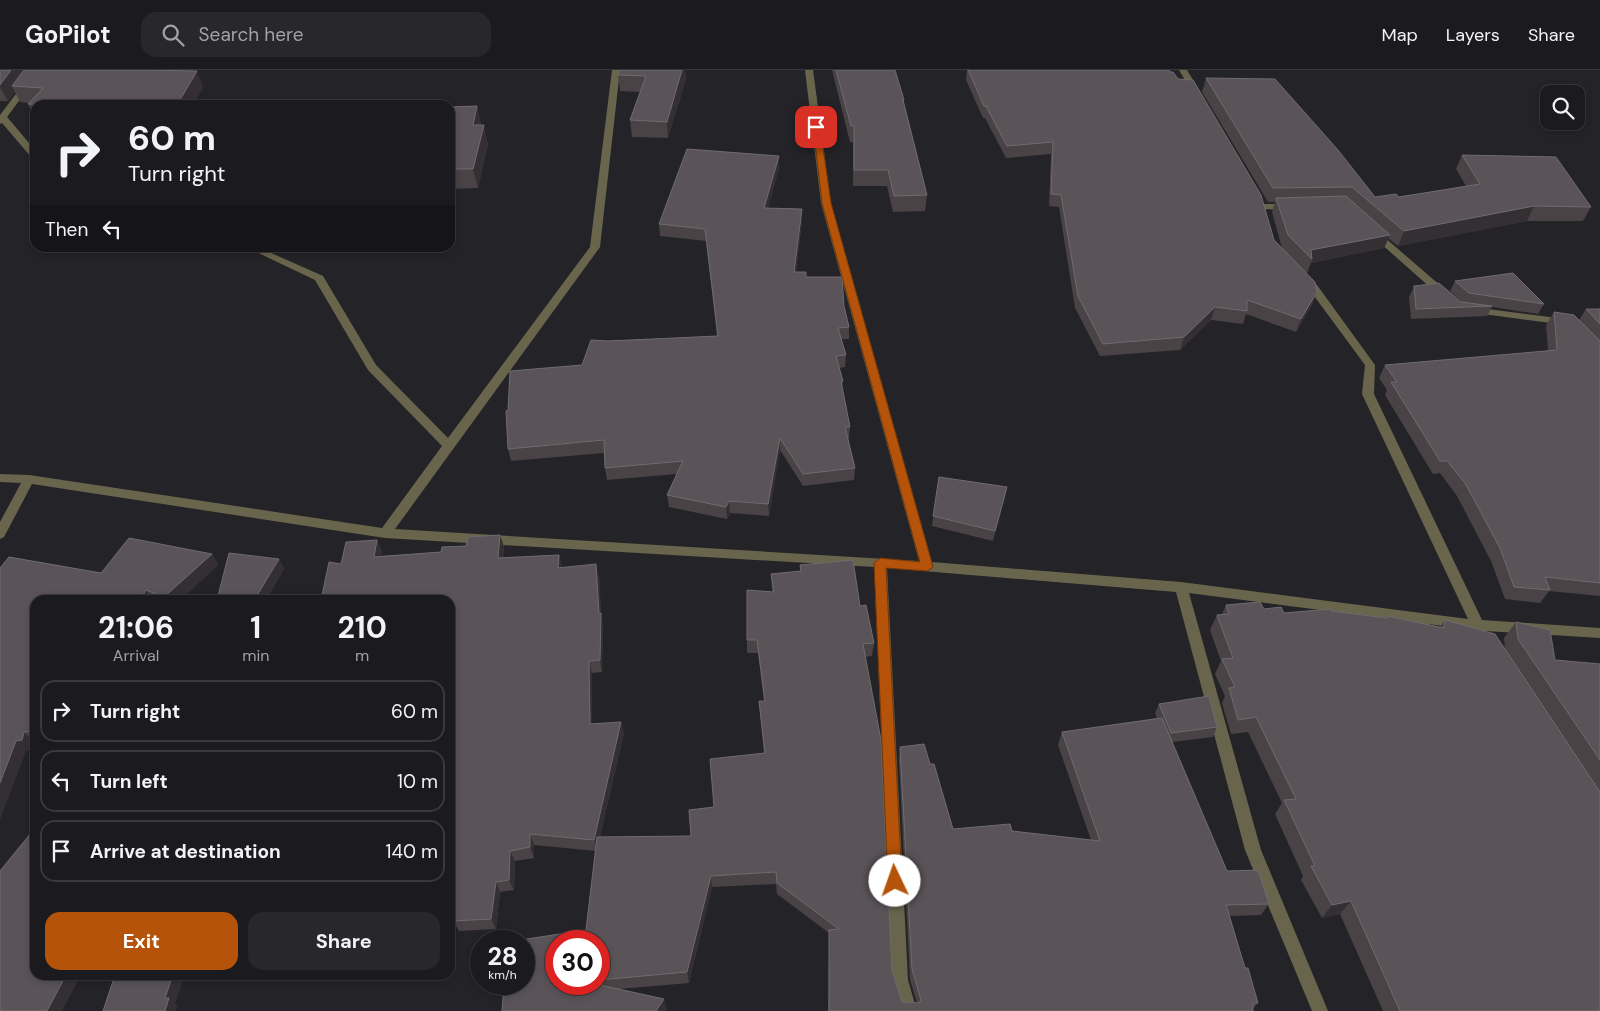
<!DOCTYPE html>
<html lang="en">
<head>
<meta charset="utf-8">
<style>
	body { margin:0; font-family:"DM Sans",sans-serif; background:#28272b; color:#f1f3f6; height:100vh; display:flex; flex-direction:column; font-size:19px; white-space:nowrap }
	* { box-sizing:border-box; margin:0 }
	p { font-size:16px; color:#a0a1a4 }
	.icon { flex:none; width:28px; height:28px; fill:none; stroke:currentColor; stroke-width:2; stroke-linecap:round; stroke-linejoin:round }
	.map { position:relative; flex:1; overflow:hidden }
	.drawer { position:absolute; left:30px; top:525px; width:425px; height:385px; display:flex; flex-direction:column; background:#1b1a1e; border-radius:15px; box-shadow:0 2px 8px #0003,0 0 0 1px #39383c }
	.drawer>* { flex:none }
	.guide { position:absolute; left:30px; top:30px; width:425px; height:152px; border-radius:15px; box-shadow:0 2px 8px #0003,0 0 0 1px #39383c; background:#1b1a1e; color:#f1f3f6; overflow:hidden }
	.controls { position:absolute; left:1540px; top:15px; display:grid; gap:10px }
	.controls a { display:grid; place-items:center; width:45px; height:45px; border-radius:10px; background:#1b1a1e; box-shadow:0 2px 8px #0003,0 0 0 1px #39383c; font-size:25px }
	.speed { position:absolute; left:470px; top:860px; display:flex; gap:10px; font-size:25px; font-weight:700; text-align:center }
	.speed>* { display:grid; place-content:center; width:65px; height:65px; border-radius:50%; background:#1b1a1e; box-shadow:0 2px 8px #0003,0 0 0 1px #39383c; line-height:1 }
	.speed small { font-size:12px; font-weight:400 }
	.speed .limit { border:8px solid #d22; background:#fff; color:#111 }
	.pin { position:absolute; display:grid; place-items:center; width:42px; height:42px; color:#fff; margin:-21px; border-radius:10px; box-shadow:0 2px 8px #0006 }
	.me { position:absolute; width:55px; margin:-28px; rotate:357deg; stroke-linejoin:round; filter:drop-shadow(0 0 4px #0008) }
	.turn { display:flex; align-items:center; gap:18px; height:105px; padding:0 15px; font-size:22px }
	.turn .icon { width:65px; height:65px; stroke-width:2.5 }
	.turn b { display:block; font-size:35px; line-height:42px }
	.then { display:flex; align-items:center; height:48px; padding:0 15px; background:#0003; gap:10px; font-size:19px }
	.eta { display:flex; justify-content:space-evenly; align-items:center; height:85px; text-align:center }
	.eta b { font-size:30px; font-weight:700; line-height:35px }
	.cta { display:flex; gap:10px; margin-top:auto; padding:10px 15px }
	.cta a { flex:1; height:58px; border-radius:15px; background:#b45309; color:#fff; font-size:20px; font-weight:700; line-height:58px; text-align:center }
	.cta a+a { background:#28272b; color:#f1f3f6 }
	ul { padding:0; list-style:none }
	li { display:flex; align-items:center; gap:15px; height:62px; margin:0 10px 8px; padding:0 5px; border:2px solid #39383c; border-radius:15px }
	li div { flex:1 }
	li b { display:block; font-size:19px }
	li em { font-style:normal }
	header { display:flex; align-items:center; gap:30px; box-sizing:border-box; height:70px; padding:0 25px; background:#1b1a1e; border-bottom:1px solid #39383c }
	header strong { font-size:24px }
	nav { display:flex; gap:28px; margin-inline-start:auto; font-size:18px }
	.search { width:350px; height:45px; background:#28272b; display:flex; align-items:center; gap:12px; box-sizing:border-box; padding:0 18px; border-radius:15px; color:#a0a1a4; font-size:19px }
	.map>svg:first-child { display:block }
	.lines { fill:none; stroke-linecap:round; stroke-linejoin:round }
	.minor { fill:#69654c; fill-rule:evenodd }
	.wall { fill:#494346; fill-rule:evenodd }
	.shaded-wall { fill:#332f33 }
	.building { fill:#5a5458; stroke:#6f6b6e }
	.route { fill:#b45309; stroke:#753606 }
</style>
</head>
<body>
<header>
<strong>GoPilot</strong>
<div class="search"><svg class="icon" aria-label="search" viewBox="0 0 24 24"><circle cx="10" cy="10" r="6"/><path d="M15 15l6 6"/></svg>Search here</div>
<nav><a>Map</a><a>Layers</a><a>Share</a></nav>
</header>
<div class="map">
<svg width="1600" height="941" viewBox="0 0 1600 941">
	<rect width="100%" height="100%" fill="#242328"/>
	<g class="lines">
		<path class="minor" d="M34,0H42L7,47L35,80V89L32,88L2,53L0,54V45Z
			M612,0H620L600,177L395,459L919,491L821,133L805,0H813L831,133L932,492L1181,512L1468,549L1362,324L1365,295L1309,219L1301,211L1302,209H1310L1317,215L1375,295L1374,324L1482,550L1600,558V568L1486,561L1480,564L1474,560L1189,523L1261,780L1328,941H1312L1245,780L1176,522L887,498L908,910L917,941H901L892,910L874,497L385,468L32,414L4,467L0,469V452L21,413L0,412V404L29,405L382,458L442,376L368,300L315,210L248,178H260L323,206L376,295L448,368L590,177Z
			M1179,0H1187L1201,23L1200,25H1194Z
			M1264,134H1291L1296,137L1291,140L1261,139L1259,137Z
			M1373,159L1376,160L1449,223V227H1441L1370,164L1368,162Z
			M1472,237L1566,249L1571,252L1566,255L1468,242L1467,240L1468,238Z"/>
	</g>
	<path class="wall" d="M0,0H162L203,17L193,35H35V47L28,34L29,33L20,32L15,22L8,31H0Z
		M620,0H685L686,9L668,68L632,67L630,50L640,22L620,21L618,5Z
		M832,0H895L904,30V35L927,125L925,141L893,142L887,116H853V72H850Z
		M967,0H1169L1274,170L1282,178L1272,142L1275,132H1268L1202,22L1206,8L1375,127H1399L1466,116L1456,99L1462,85L1591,137L1583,151H1527L1398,176L1388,168L1384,178L1311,193L1307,203L1317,222L1312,235L1296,262L1246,244L1243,254L1211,250L1180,280L1100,286L1075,238L1059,137L1049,136L1051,84L1006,88L985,48H983L966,10Z
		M477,36L481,55L488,74L478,118L450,119V37Z
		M779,86V98L768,138L802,151L796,202L806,207L844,236L849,257V269H841L846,285L845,297L839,298L843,311L842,318L850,357L849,369H848L855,398L854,410L803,416L780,380L769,446L730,443L727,449L669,437L667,425L677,404L607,410L605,398L604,383L511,391L508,379V340L582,295L608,271L717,266L706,171L660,166L659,154Z
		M1455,211L1544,234L1538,244L1492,237L1487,246L1411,249L1409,227L1414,216L1462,232L1450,221Z
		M1586,239H1600V526L1549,521L1540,533L1505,529L1491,491L1457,426L1440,403L1433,404L1385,325L1387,320L1379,308L1385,295L1548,281L1546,255L1554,242L1579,250Z
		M939,407L1007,417L1005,427L993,471L932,456Z
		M500,465L504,477L503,488L559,485L562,497L599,506L601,543L603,555L602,602L592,603V654L624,663L600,767L691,766L714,737L764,684L760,644L759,631H764L758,583H747V570L772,522L771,504L800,501V495L860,536L874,573L872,586L865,587L892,900L902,932L917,933L910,910L899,690L900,677L930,694L953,759L1012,761L1091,770L1058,675L1062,662L1157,648L1155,643L1159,634L1217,657L1213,667L1172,672L1227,801L1269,834L1261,845L1230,846L1245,898L1258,933L1253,939V941H828L829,863L777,824L776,814L712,817L689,913L619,919L664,929L666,939L665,941H502L586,860L596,781L534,775V788L515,791L514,820L500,822L496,859L459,861L453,851L454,846H450V530L341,494L377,470L382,482L381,486L441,482L466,476ZM599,871V914H556Z
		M212,484L218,495L180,530H35V672H33L31,680L26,681L9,487L101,503Z
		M279,489L284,499L266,530H217Z
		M1226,535L1264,539L1284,543L1331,541L1385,548L1387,546L1440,557L1445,550L1505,579L1504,568L1516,552L1555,590L1600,594V941H1383L1340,844L1322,848L1301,810L1303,806L1275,744L1282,733L1248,662L1231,664L1222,633L1225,626L1215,604L1221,591L1210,560L1217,545L1222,544Z"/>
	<path class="shaded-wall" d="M11,0H32L12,16L15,22L8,31L0,17V15Z
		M682,0H685L686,9L668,68L667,52Z
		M197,1L203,17L193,35H177Z
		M477,36L481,55H473Z
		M484,55L488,74L478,118L473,99Z
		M779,86V98L765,150L764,138Z
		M1534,136L1527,151L1398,176L1404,161Z
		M802,139V151L794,215V202Z
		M1390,165L1384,178L1311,193L1312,189L1311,180Z
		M1317,222L1312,235L1296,262L1301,249Z
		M1215,237L1211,250L1180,280L1184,267Z
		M780,368V380L769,446L768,434Z
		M1007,417L1005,427L993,471L995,461Z
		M729,431L730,443L727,449L726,437Z
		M500,465L504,477L501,500L498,488Z
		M377,470L382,482L379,499L374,487Z
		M212,484L218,495L180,530H165L164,527Z
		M559,485L562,497L558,498Z
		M279,489L284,499L266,530H257L256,527Z
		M596,494L599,506L601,543L603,555L602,602L600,590L599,543Z
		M146,520L153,530H140Z
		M589,591L592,603V666L590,654Z
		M621,652L624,663L597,781L594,770Z
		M24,662L33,672L31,680L26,681L0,750V713L16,671Z
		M530,764L534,775V788L530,777Z
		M510,781L515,791L514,820L509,810Z
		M711,806L712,817L689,913L687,902Z
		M496,812L500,822L496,859L491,849Z
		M1351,831L1340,844L1322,848L1332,835Z
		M66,905H81L62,941H47Z
		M173,905H185L175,934L178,936L176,941H165V928Z
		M664,929L666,939L665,941H656Z"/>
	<path class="building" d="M0,0H11L0,15Z
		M24,0H147L197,1L177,35H47L28,34L43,18L12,16Z
		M620,0H682L667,52L630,50L646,6L618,5Z
		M836,0H895L904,30H903L927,125L894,126L888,100H854V56H851Z
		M968,0H1169L1170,2H1173L1178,9L1193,10L1261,125L1274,170L1315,212L1317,222L1301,249L1247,230V241L1215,237L1184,267L1103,274L1078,226L1061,125L1051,124L1053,72L1007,76L986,36H984Z
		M1206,8L1275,9L1338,80L1375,127L1396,124L1399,127L1480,114L1462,85L1556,87L1591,137L1534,136L1404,161L1352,117L1273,118Z
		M477,36L473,55H484L473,99H450V37Z
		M687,79L779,86L764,138L802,139L794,202H806V207H842L844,236L849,257L838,258L846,285L836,286L843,311H841L850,357H845L855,398L803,404L780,368L768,434L729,431L726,437L667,425L683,391L605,398L604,370L508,379L506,341L508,340L510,301L582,295L591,270L608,271L718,266L705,159L659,154Z
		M1346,126L1390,165L1311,180L1312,189L1288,165L1276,128Z
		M1513,203L1544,234L1469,223L1455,211Z
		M1439,213L1461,232L1492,236L1416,239L1414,216Z
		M1586,239H1600V254Z
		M1554,242L1574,245L1600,271V513L1545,507L1550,520L1514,517L1500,478L1465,413L1447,391H1440L1391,312H1397L1385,295L1557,280Z
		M939,407L1007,417L995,461L933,446Z
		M500,465L498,488L559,485L558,498L596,494L599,543H601L600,590L589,591L590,654L621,652L594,770L530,764V777L510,781L509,810L496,812L491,849L453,851L455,836H450V530H321L329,492L341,494L346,472L377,470L374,487L441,482L442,477L466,476L468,467Z
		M129,468L212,484L164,527L146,520L140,530H35V661L24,662L22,670L16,671L0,713V498L9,487L101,503Z
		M229,483L279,489L256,527L233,530H217Z
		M853,490L860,536L866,535L874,573L863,574L881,670L892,900L902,932L919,933L921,930L912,899L900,677L924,674L930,694H934L953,759L1010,754L1012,761L1100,771L1062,662L1162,648L1227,801L1258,800L1269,834L1226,835L1245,898H1248L1258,933H1253V941H829V860L839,859L777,813L776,802L711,806L687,902L599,910V871H556V914H595L664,929L656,941H502L504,914H524V871H514L586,860L597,767L691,766L689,740L714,737L710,689L765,683L759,631H765L757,570H747V520L774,522L771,504L801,501L800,495Z
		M1260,532L1264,539L1281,537L1284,543L1331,539V541L1387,548V546L1444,558L1445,550L1495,564L1600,722V941H1400L1351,831L1332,835L1311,796H1315L1284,730L1296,729L1256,647L1238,650L1229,618L1235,617L1222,589L1233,588L1217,545L1229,544L1226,535Z
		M1516,552L1550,560L1555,590L1600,594V690L1518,569Z
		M1209,626L1217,657L1171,663L1159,634Z
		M35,758V905H66L47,941H0V801Z
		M115,905H173L165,928H169L165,941H103Z"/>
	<path class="route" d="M813,55L820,57L831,133L933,497L927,501L886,498L902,811L900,815L895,817L890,815L888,811L874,493L880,488L920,492L822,133Z"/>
</svg>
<div class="controls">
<a><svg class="icon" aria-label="search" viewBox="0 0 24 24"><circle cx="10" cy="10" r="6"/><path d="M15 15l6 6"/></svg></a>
</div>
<div class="speed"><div>28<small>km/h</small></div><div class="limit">30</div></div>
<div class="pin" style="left:816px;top:57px;background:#d93025"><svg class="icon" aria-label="arrive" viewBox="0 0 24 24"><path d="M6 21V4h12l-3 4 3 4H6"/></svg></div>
<svg class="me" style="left:895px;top:811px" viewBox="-20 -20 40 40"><circle r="19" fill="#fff"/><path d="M0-13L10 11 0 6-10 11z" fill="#b45309"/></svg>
<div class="guide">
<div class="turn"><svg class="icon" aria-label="right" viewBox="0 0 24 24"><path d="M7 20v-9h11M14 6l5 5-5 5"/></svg><div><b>60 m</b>Turn right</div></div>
<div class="then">Then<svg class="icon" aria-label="left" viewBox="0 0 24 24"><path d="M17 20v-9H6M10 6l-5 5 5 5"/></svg></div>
</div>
<section class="drawer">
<div class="eta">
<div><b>21:06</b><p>Arrival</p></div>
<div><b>1</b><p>min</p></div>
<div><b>210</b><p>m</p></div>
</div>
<ul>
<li><svg class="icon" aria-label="right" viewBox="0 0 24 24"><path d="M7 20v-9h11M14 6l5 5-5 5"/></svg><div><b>Turn right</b></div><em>60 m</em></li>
<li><svg class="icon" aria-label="left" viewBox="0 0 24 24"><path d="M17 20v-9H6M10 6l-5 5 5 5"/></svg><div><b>Turn left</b></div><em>10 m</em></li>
<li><svg class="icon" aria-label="arrive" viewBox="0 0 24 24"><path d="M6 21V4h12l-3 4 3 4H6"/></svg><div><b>Arrive at destination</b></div><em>140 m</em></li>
</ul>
<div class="cta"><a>Exit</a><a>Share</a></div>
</section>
</div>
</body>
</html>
